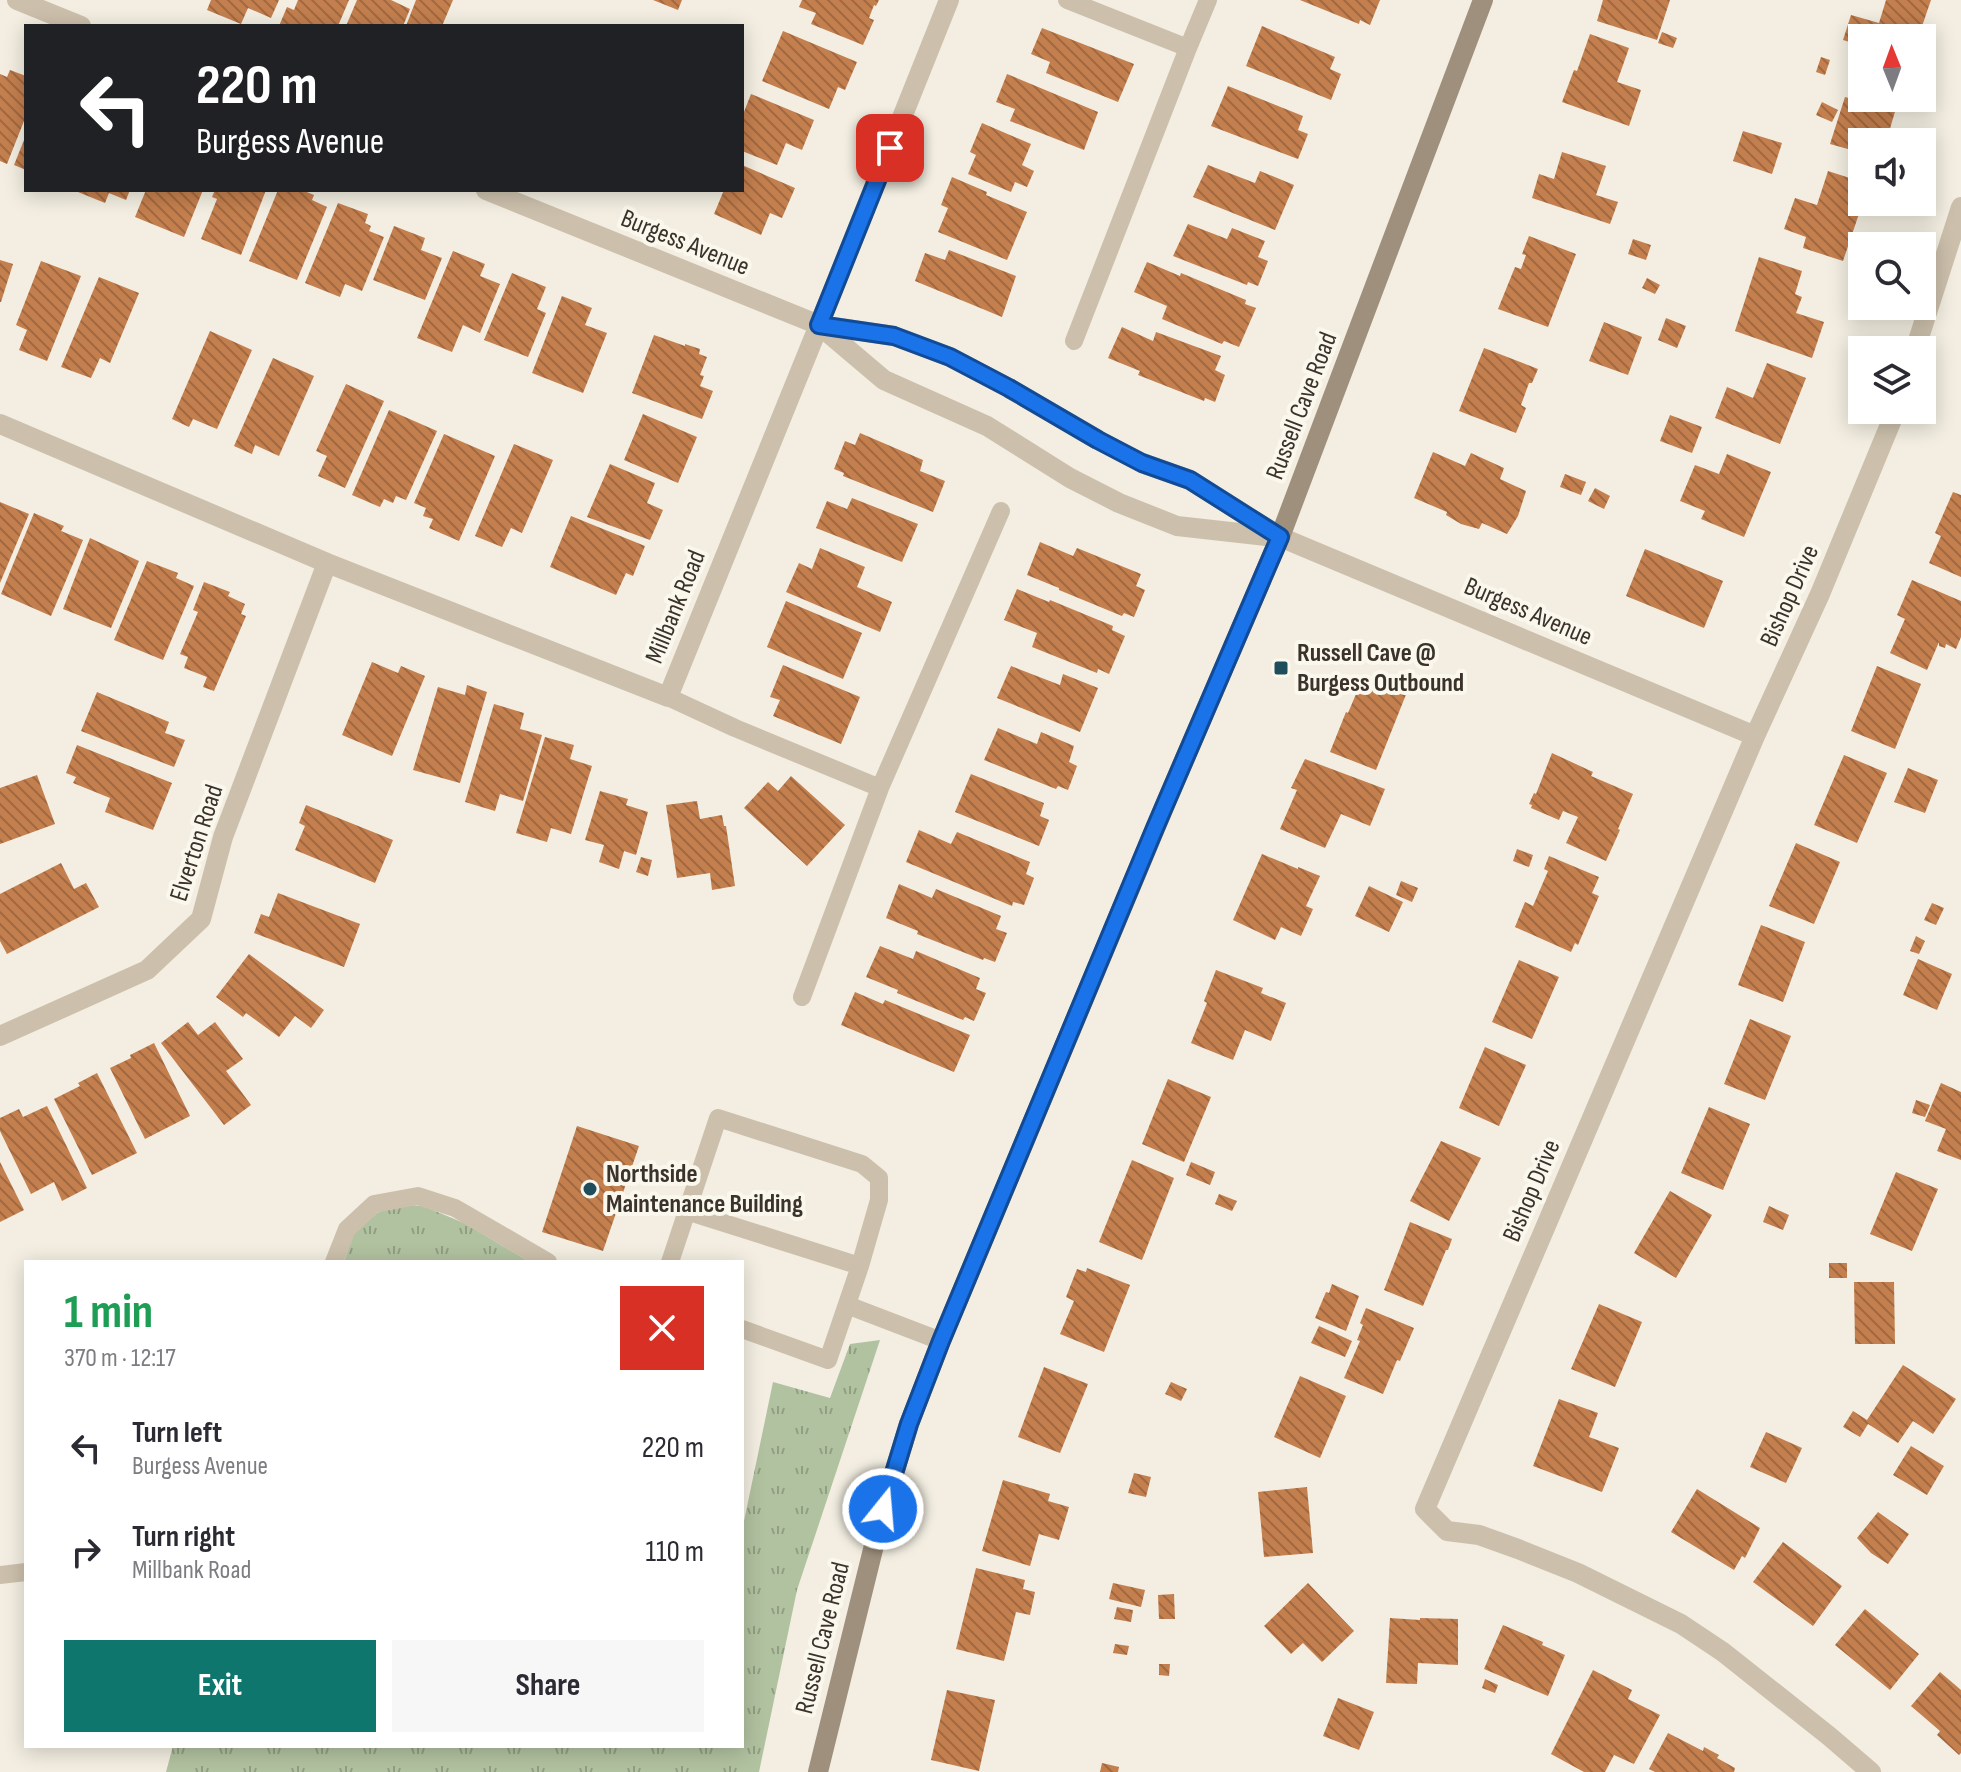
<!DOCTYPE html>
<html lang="en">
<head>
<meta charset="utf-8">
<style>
	body { margin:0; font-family:"Sofia Sans Condensed",sans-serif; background:#f7f7f7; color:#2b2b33; height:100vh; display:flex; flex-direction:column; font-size:30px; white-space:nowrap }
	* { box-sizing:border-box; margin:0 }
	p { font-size:26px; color:#7c7c81 }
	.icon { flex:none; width:44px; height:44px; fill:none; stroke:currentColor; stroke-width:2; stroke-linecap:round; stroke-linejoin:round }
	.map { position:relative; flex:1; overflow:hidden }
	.sheet { position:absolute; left:24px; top:1260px; width:720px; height:488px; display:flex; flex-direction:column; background:#fff; border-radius:0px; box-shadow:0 4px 20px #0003 }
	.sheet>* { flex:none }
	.top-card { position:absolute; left:24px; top:24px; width:720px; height:168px; border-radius:0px; box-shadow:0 4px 20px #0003; background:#202124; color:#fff; overflow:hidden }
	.needle { width:52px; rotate:359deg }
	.buttons { position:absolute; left:1848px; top:24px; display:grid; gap:16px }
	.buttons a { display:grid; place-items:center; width:88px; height:88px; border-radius:0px; background:#fff; box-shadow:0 4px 20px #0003; font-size:40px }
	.pin { position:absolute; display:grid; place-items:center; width:68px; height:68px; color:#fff; margin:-34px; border-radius:16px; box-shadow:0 4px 12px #0006 }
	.me { position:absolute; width:88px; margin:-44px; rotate:17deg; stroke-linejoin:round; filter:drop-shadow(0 0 6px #0008) }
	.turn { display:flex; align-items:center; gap:28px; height:168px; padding:0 40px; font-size:36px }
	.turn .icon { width:104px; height:104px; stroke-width:2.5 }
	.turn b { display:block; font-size:56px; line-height:68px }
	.round { display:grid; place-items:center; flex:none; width:84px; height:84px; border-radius:0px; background:#f7f7f7 }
	.headline { display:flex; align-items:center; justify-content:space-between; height:136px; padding:0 40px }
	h1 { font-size:48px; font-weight:700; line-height:60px; color:#1e9e55 }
	.cta { display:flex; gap:16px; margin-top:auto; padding:16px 40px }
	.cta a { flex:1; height:92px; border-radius:0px; background:#0f766e; color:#fff; font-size:32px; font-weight:700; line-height:92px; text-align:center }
	.cta a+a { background:#f7f7f7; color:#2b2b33 }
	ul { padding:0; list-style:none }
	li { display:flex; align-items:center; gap:24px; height:104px; padding:0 40px }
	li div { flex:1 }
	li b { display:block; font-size:30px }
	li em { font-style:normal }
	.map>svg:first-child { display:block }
	.grass { fill:url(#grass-tufts) }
	.building { fill:url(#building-back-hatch) }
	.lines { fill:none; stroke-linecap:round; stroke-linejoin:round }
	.lane { stroke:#ccc0ac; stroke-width:18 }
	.street { stroke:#ccc0ac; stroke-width:20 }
	.secondary { stroke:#9f907d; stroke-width:20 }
	.route-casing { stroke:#114b97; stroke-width:20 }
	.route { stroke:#1a73e8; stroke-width:14 }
	.poi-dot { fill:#204d5b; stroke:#faf7ed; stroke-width:3 }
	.labels { text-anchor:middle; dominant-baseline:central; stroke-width:8; stroke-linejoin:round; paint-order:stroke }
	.street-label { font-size:26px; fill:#3a322b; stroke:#faf7ed }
	.poi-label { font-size:26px; font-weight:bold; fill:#3a322b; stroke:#faf7ed; text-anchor:start }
</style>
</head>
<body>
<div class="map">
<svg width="1961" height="1772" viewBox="0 0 1961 1772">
	<defs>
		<pattern id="grass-tufts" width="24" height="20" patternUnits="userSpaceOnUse" patternTransform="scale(2)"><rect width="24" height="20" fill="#b1c2a0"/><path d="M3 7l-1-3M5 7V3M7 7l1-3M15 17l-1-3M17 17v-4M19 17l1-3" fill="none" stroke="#919e83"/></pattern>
		<pattern id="building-back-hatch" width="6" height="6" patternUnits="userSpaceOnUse" patternTransform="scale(2)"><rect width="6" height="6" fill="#c47f4e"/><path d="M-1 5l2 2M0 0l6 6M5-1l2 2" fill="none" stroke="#a06941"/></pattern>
	</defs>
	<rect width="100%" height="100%" fill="#f3eee1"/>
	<path class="grass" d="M398,1204L423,1206L464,1223L530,1262H344L353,1234L377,1213Z
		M880,1340L797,1590L759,1772H166L173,1746H742V1521H744L773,1382L830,1398L850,1344Z"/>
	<path class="building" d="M211,0H279L271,18L248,8L241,24L207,10Z
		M298,0H349L338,26H279L287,7L294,10Z
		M357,0H391L410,9L403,26H346Z
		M416,0H453L442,26H406Z
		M653,0H682L678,10Z
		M802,0H879L876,6L874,5L869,18L874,20L863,45L811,24L816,13L799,7Z
		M1300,0H1380L1370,25L1360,20L1359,24Z
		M1603,0H1670L1657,40L1597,21Z
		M1886,0H1931L1918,38H1862V46L1843,40L1851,15L1879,23Z
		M1262,26L1335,57L1330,69L1341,74L1331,100L1246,66Z
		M1042,28L1134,64L1118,102L1046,73L1050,62L1031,54Z
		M783,31L857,62L845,90L838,87L829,109L762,81Z
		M1662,32L1677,38L1673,48L1658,43Z
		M1590,34L1629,48L1617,82L1641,90L1629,126L1562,102L1574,70L1577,71Z
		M1821,57L1830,60L1825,75L1816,72Z
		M10,70L26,76V116L7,164L0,161V74L7,77Z
		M1007,74L1098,112L1084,150L1010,121L1015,109L996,102Z
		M1228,86L1303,116L1298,130L1308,134L1298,159L1211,126Z
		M751,94L814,120L802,150L786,143L777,165L742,151V117Z
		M1845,97L1859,101L1860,98H1899L1889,132L1880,129L1876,142H1862V153L1830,144Z
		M1822,102L1838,110L1832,122L1816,115Z
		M982,123L1031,144L1022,165L1034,171L1027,187L1015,182L1011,192L968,174L976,155L970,152Z
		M1743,131L1782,143L1772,174L1733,161Z
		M26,135V170L14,165Z
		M1562,152L1606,166L1596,195L1618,202L1610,224L1532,198L1539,174L1554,179Z
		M742,165L795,188L782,218L770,213L761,235L714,214L724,190H742Z
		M1208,165L1255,183L1260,171L1294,185L1275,230L1193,197Z
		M1828,171L1862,182L1863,202L1843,261L1803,248L1806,237L1784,229L1795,198L1817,205Z
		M952,177L987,192L986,195L1027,212L1007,260L938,232L948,208L941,205Z
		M73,190H130L126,200L109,193L105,203Z
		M146,190H203L184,237L135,217Z
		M215,190H266L241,255L201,239L217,199L212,197Z
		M278,190H302L314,195L312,200L327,207L297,280L249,261Z
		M338,203L368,214L365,223L371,226L369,231L384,237L362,291L345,284L340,297L305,283Z
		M1188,224L1227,239L1232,228L1265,241L1258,257L1268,261L1258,286L1248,282L1247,285L1173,256Z
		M394,226L425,238L421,250L442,258L425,300L373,280Z
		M1529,236L1576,254L1548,327L1498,309L1515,267L1521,269L1526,255L1522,254Z
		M1633,239L1651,245L1646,260L1628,254Z
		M949,250L1016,276L1002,317L915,281L925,253L945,260Z
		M453,251L485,264L480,276L500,284L480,333L463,325L452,352L417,338Z
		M1759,257L1802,271L1795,294L1802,297L1796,313L1824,322L1812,358L1735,331Z
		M0,260L13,264L1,302H0Z
		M41,261L81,276L47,361L19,350L27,330L16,325Z
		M1147,262L1180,276L1181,273L1246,300L1245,304L1256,308L1239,347L1224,341L1222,344L1162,319L1167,306L1134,292Z
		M512,273L546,287L537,309L546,313L528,357L484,340Z
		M99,277L139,293L110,363L100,358L91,378L61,367Z
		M1647,278L1660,285L1655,294L1642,288Z
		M562,296L592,308L585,325L607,333L583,393L532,373Z
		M1666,318L1686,326L1677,348L1658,340Z
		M1604,322L1642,337L1628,375L1589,361Z
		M1122,327L1153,341L1156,332L1221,356L1215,370L1225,375L1215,402L1205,398L1204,401L1138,375L1140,371L1108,358Z
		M210,331L252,350L217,429L193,419L189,427L172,419Z
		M654,335L685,346V344L700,349L699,354L707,357L700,375L704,376L700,386L713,391L702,419L632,393Z
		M1484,348L1538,369L1532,383H1529L1521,405L1526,408L1516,433L1459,411Z
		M273,358L314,376L279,456L255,445L252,454L234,446Z
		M1767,363L1806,378L1780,444L1715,418L1727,387L1753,398Z
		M346,384L384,401L345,488L318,476L327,456L316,451Z
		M389,410L437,431L406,500L396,496L393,503L384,499L380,507L352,495Z
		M643,414L697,437L678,483L624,460Z
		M1670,415L1702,427L1692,453L1660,441Z
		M860,433L923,460L920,471L945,481L933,512L843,476L844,473L834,469L845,441L855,445Z
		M444,434L495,456L459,541L429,528L433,519L423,516L426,508L414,503Z
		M514,444L553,460L522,533L511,528L502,547L475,536Z
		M1433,452L1465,466L1471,453L1504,468L1500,479L1526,491L1518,516L1507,534L1482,523L1479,529L1461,524L1446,515L1447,512L1414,498Z
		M1727,454L1771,472L1744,537L1701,519L1705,511L1680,501L1695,465L1719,474Z
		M610,464L655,483L647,503L663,510L650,540L587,517Z
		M1565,474L1586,482L1581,495L1560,487Z
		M1595,488L1610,496L1604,509L1588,501Z
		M1953,492L1961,495V577L1929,563L1941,536L1935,533Z
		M852,498L918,524L902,562L816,528L827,501L847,509Z
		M0,502L29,514L0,583Z
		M34,513L64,526L61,531L83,540L51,616L1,594Z
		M571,516L645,546L633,576L626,573L616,595L550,567Z
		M90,538L139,561L111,628L63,609Z
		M1040,542L1073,556L1077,548L1141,574L1136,586L1145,590L1134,617L1124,613L1122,616L1059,590V588L1027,575Z
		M820,548L865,567L857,587L892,602L880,632L786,592L799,563L812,569Z
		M1645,549L1723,581L1704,628L1626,596Z
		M147,561L178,573L176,578L194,586L163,660L114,640Z
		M1912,580L1961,601V637L1956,649L1946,644L1945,648L1939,646V642L1927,670L1890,653L1905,619L1897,615Z
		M204,582L230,592L228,596L245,604L241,614L246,616L214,691L203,687L207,677L184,668L188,657L180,654L198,612L193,610Z
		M1017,589L1049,602L1050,600L1113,626L1112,630L1125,636L1109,674L1098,669L1097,673L1032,647L1037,633L1004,620Z
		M786,601L862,633L843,679L767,647Z
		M372,662L398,673L401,666L425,676L392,756L342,735Z
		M783,665L860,697L841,744L773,716L780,700L770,697Z
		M1011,666L1060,685L1063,674L1098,688L1080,732L997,698Z
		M1877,666L1921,684L1895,749L1851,731Z
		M1364,675L1407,692L1376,770L1330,752L1346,712L1348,713Z
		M467,685L487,692L460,783L413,770L438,687L465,695Z
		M97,692L169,722L165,733L185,740L174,767L81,731Z
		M494,704L524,713L520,729L542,735L523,801L500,794L495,811L465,802Z
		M998,728L1037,744L1041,732L1074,746L1069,762L1077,766L1068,790L1058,786L1056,789L984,760Z
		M545,737L574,745L570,759L592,766L571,834L551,828L547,842L516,833Z
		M77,745L172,783L153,830L105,812L110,798L73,783L76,777L66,773Z
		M1552,753L1593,772L1591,776L1633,794L1618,829L1620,830L1606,861L1566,843L1578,817L1563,811L1559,820L1531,808L1532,805L1529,804L1534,793L1536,794Z
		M1844,755L1887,773L1857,843L1814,825Z
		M1305,759L1385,789L1370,826L1341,814L1325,848L1280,829L1297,790L1291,788Z
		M1908,768L1938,780L1925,813L1894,802Z
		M971,774L1044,803L1040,816L1049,820L1039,846L955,812Z
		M37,775L55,824L0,844V788Z
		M791,776L845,825L807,866L744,808L768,782L778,791Z
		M600,791L628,799L626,805L648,812L636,855L624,851L619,869L599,862L604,845L585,840Z
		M697,801L700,819L722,815L724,826H726L735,886L712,890L710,873L677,878L666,805Z
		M306,805L393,840L375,883L295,850L305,826L299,823Z
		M919,830L951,844L957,832L1030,862L1026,874L1034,878L1024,905L1013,902L1012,906L906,862Z
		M1796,843L1840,862L1814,924L1769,906Z
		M1517,849L1533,855L1529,867L1513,861Z
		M1262,854L1298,869V867L1320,876L1306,906L1313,909L1301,936L1281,927L1275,940L1233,920Z
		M1549,856L1599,877L1592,893L1599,896L1578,945L1575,943L1571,952L1515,927L1525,902L1533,906L1548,871L1544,869Z
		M641,857L652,860L648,876L636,872Z
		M61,863L74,889L86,883L99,907L7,954L0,941V894Z
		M1401,881L1418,888L1412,902L1396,895Z
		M899,884L932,898L936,889L1001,916L996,929L1007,933L995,962L984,958L983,960L917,934L918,931L886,918Z
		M1369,886L1403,902L1389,932L1355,916Z
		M278,893L360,924L344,967L254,933L261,914L269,917Z
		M1932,903L1944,908L1936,925L1924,920Z
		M1761,925L1805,942L1783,1002L1738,985Z
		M1916,936L1925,941L1919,954L1910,951Z
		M880,946L913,959L916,951L980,978L976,989L986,993L974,1021L965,1017L963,1020L897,993L898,990L866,977Z
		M249,954L324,1010L311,1028L295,1016L279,1037L246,1013L243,1017L216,997Z
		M1918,959L1952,974L1937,1010L1903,995Z
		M1519,960L1559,977L1532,1039L1492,1022Z
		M1216,970L1263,988L1261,993L1286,1003L1271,1041L1245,1030L1233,1060L1191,1043L1207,1003L1204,1001Z
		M855,992L883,1004L885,1000L970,1035L954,1072L841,1025Z
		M1750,1019L1791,1036L1765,1100L1724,1084Z
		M188,1022L198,1035L215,1022L243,1059L226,1071L251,1105L224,1125L161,1043Z
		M154,1043L190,1116L145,1139L110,1068L131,1058L130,1055Z
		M1485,1047L1526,1065L1499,1126L1459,1108Z
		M97,1073L137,1153L92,1175L54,1099L80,1086L78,1083Z
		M1168,1079L1211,1097L1184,1162L1142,1144Z
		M1941,1083L1961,1092V1160L1937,1151L1946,1129L1925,1121Z
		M1916,1100L1930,1105L1925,1117L1912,1113Z
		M47,1106L87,1188L62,1201L54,1182L31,1194L0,1131V1118L19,1109L23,1117Z
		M1709,1107L1750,1124L1723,1190L1681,1173Z
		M577,1126L639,1146L603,1251L542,1232Z
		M1441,1141L1481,1158L1449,1221L1410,1201Z
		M1132,1160L1174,1178L1142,1260L1099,1242Z
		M0,1162L24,1210L0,1222Z
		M1191,1162L1215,1172L1210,1185L1186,1175Z
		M1896,1172L1938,1189L1912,1251L1870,1234Z
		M1670,1191L1712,1215L1676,1278L1634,1253Z
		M1219,1194L1237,1201L1232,1211L1215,1204Z
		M1769,1206L1789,1215L1783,1230L1763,1222Z
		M1410,1222L1452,1239L1448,1250H1446L1423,1306L1384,1290Z
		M1829,1263H1847V1278H1829Z
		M1087,1268L1130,1285L1104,1352L1060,1334L1074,1301L1066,1297L1077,1269L1086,1272Z
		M1854,1282H1894L1895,1344H1855Z
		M1332,1284L1359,1296L1346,1331L1315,1318L1326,1292L1329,1293Z
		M1599,1304L1642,1322L1615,1387L1571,1369Z
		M1366,1308L1414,1328L1400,1361L1397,1360L1383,1394L1344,1378L1360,1341L1357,1340L1363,1325L1360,1323Z
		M1319,1326L1352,1341L1345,1357L1311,1343Z
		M1903,1365L1956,1399L1933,1434L1913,1421L1898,1443L1868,1424L1860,1437L1843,1427L1853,1411L1867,1420Z
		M1044,1367L1088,1384L1060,1453L1018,1437Z
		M1300,1376L1346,1396L1320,1458L1274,1437Z
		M1171,1382L1187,1389L1181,1401L1165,1394Z
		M1559,1399L1598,1413L1589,1437L1619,1448L1602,1492L1533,1466Z
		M1766,1432L1802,1448L1786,1483L1750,1467Z
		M1911,1446L1944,1466L1927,1495L1893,1475Z
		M1134,1473L1151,1477L1146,1497L1128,1493Z
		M1003,1480L1050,1494L1048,1501L1069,1507L1059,1540L1039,1534L1030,1566L982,1551Z
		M1307,1487L1313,1553L1264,1557L1258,1492Z
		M1697,1489L1760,1528L1745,1558L1742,1556L1734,1570L1671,1532Z
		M1878,1512L1909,1534L1888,1564L1871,1553L1857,1538Z
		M1783,1542L1842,1586L1813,1626L1753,1582Z
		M976,1568L1025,1580L1023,1589L1035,1592L1030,1615L1016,1612L1004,1661L956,1649Z
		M1113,1583L1145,1590L1141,1607L1109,1599Z
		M1308,1583L1354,1631L1322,1662L1303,1643L1291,1654L1264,1626Z
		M1174,1594L1175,1619H1159L1158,1595Z
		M1117,1607L1133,1610L1131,1622L1114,1619Z
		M1865,1609L1919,1654L1890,1690L1835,1645Z
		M1390,1618L1420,1620V1618L1458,1619V1665L1418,1663L1417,1684L1386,1683Z
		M1503,1625L1543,1642L1542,1645L1565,1655L1548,1696L1484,1669Z
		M1115,1644L1129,1646L1127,1655L1113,1653Z
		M1159,1664H1170L1169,1676L1159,1675Z
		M1593,1670L1632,1690L1628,1699L1660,1715L1634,1764L1614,1755L1605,1772H1584L1551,1754Z
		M1940,1672L1961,1690V1753L1959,1755L1937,1735L1940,1731L1911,1706Z
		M1485,1679L1498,1685L1495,1693L1482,1688Z
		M947,1690L995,1700L979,1771L931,1760Z
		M1338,1698L1374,1712L1359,1750L1323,1736Z
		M1668,1733L1703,1751L1704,1747L1719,1755L1717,1758L1735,1768L1734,1772H1655L1649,1769Z
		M1102,1763L1119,1767L1118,1772H1100Z"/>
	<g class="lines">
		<path class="lane" d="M1067,0L1188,48L1208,0
			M1074,341L1188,48
			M668,697L735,728L880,788L802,997
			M880,788L1001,511
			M686,1211L860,1266
			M334,1262L347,1229L374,1204L418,1196L455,1208L548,1262
			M670,1262L718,1118L862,1164L879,1178V1200L860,1266L828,1360L742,1329
			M847,1305L941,1341
			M0,1575L26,1572"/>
		<path class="street" d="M17,0L81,26
			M486,190L819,325L894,336L950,357L1009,388L1098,440L1142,463L1190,480L1280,537L1755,736
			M819,325L884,380L987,426L1070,478L1119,503L1177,526L1275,537
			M1915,350L1961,207
			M0,424L327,563L668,697L819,325L949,0
			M0,1036L147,970L201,919L223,837L327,563
			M1871,1772L1829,1736L1723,1652L1681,1624L1578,1573L1518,1549L1479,1535L1447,1531L1425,1509L1755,736L1820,594L1896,410"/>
		<path class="secondary" d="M818,1772L883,1509L909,1424L941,1341L1167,800L1280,537L1483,0"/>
	</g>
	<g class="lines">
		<g class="route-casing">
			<path id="route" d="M883,1509L909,1424L941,1341L1155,828L1280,537L1190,480L1142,463L1098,440L1009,388L950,357L894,336L819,325L890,148"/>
		</g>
		<use href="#route" class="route"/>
	</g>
	<g class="poi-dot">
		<rect x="1273" y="660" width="16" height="16" rx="4"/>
		<circle cx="590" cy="1189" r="8"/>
	</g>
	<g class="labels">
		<g class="street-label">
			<text transform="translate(685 243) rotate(22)">Burgess Avenue</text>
			<text transform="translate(1302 406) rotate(-69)">Russell Cave Road</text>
			<text transform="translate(1790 596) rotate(-66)">Bishop Drive</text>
			<text transform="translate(676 607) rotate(-68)">Millbank Road</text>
			<text transform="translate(1528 612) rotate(23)">Burgess Avenue</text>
			<text transform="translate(197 843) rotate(-72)">Elverton Road</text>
			<text transform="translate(1532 1191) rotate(-67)">Bishop Drive</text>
			<text transform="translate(823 1638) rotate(-76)">Russell Cave Road</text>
		</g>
		<g class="poi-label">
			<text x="1297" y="653">Russell Cave @<tspan x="1297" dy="30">Burgess Outbound</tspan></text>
			<text x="606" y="1174">Northside<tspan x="606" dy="30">Maintenance Building</tspan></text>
		</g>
	</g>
</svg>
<div class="buttons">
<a><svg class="needle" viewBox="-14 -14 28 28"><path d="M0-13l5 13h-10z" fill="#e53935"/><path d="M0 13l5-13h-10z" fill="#7c7c81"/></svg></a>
<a><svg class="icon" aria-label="sound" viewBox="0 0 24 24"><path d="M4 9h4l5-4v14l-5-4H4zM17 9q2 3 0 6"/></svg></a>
<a><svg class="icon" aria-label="search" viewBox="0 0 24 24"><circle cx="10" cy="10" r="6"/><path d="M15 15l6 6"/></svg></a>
<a><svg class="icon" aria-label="layers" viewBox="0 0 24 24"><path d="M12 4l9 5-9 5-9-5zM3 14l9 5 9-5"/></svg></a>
</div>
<div class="pin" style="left:890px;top:148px;background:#d93025"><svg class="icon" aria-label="arrive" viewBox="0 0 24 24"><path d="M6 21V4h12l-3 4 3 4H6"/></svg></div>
<svg class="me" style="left:883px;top:1509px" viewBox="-20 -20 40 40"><circle r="17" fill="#1a73e8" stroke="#fff" stroke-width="3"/><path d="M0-11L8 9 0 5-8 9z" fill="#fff"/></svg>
<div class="top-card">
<div class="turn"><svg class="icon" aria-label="left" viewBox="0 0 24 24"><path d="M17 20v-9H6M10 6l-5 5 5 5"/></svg><div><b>220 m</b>Burgess Avenue</div></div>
</div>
<section class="sheet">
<div class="headline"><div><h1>1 min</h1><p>370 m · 12:17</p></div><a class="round" style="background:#d93025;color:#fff"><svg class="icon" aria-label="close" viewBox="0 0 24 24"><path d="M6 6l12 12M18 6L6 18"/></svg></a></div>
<ul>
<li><svg class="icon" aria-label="left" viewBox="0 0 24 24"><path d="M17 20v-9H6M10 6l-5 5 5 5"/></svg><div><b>Turn left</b><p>Burgess Avenue</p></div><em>220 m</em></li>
<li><svg class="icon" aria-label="right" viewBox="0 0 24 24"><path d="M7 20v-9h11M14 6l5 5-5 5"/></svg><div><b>Turn right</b><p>Millbank Road</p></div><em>110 m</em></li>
</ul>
<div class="cta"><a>Exit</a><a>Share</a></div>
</section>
</div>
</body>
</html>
